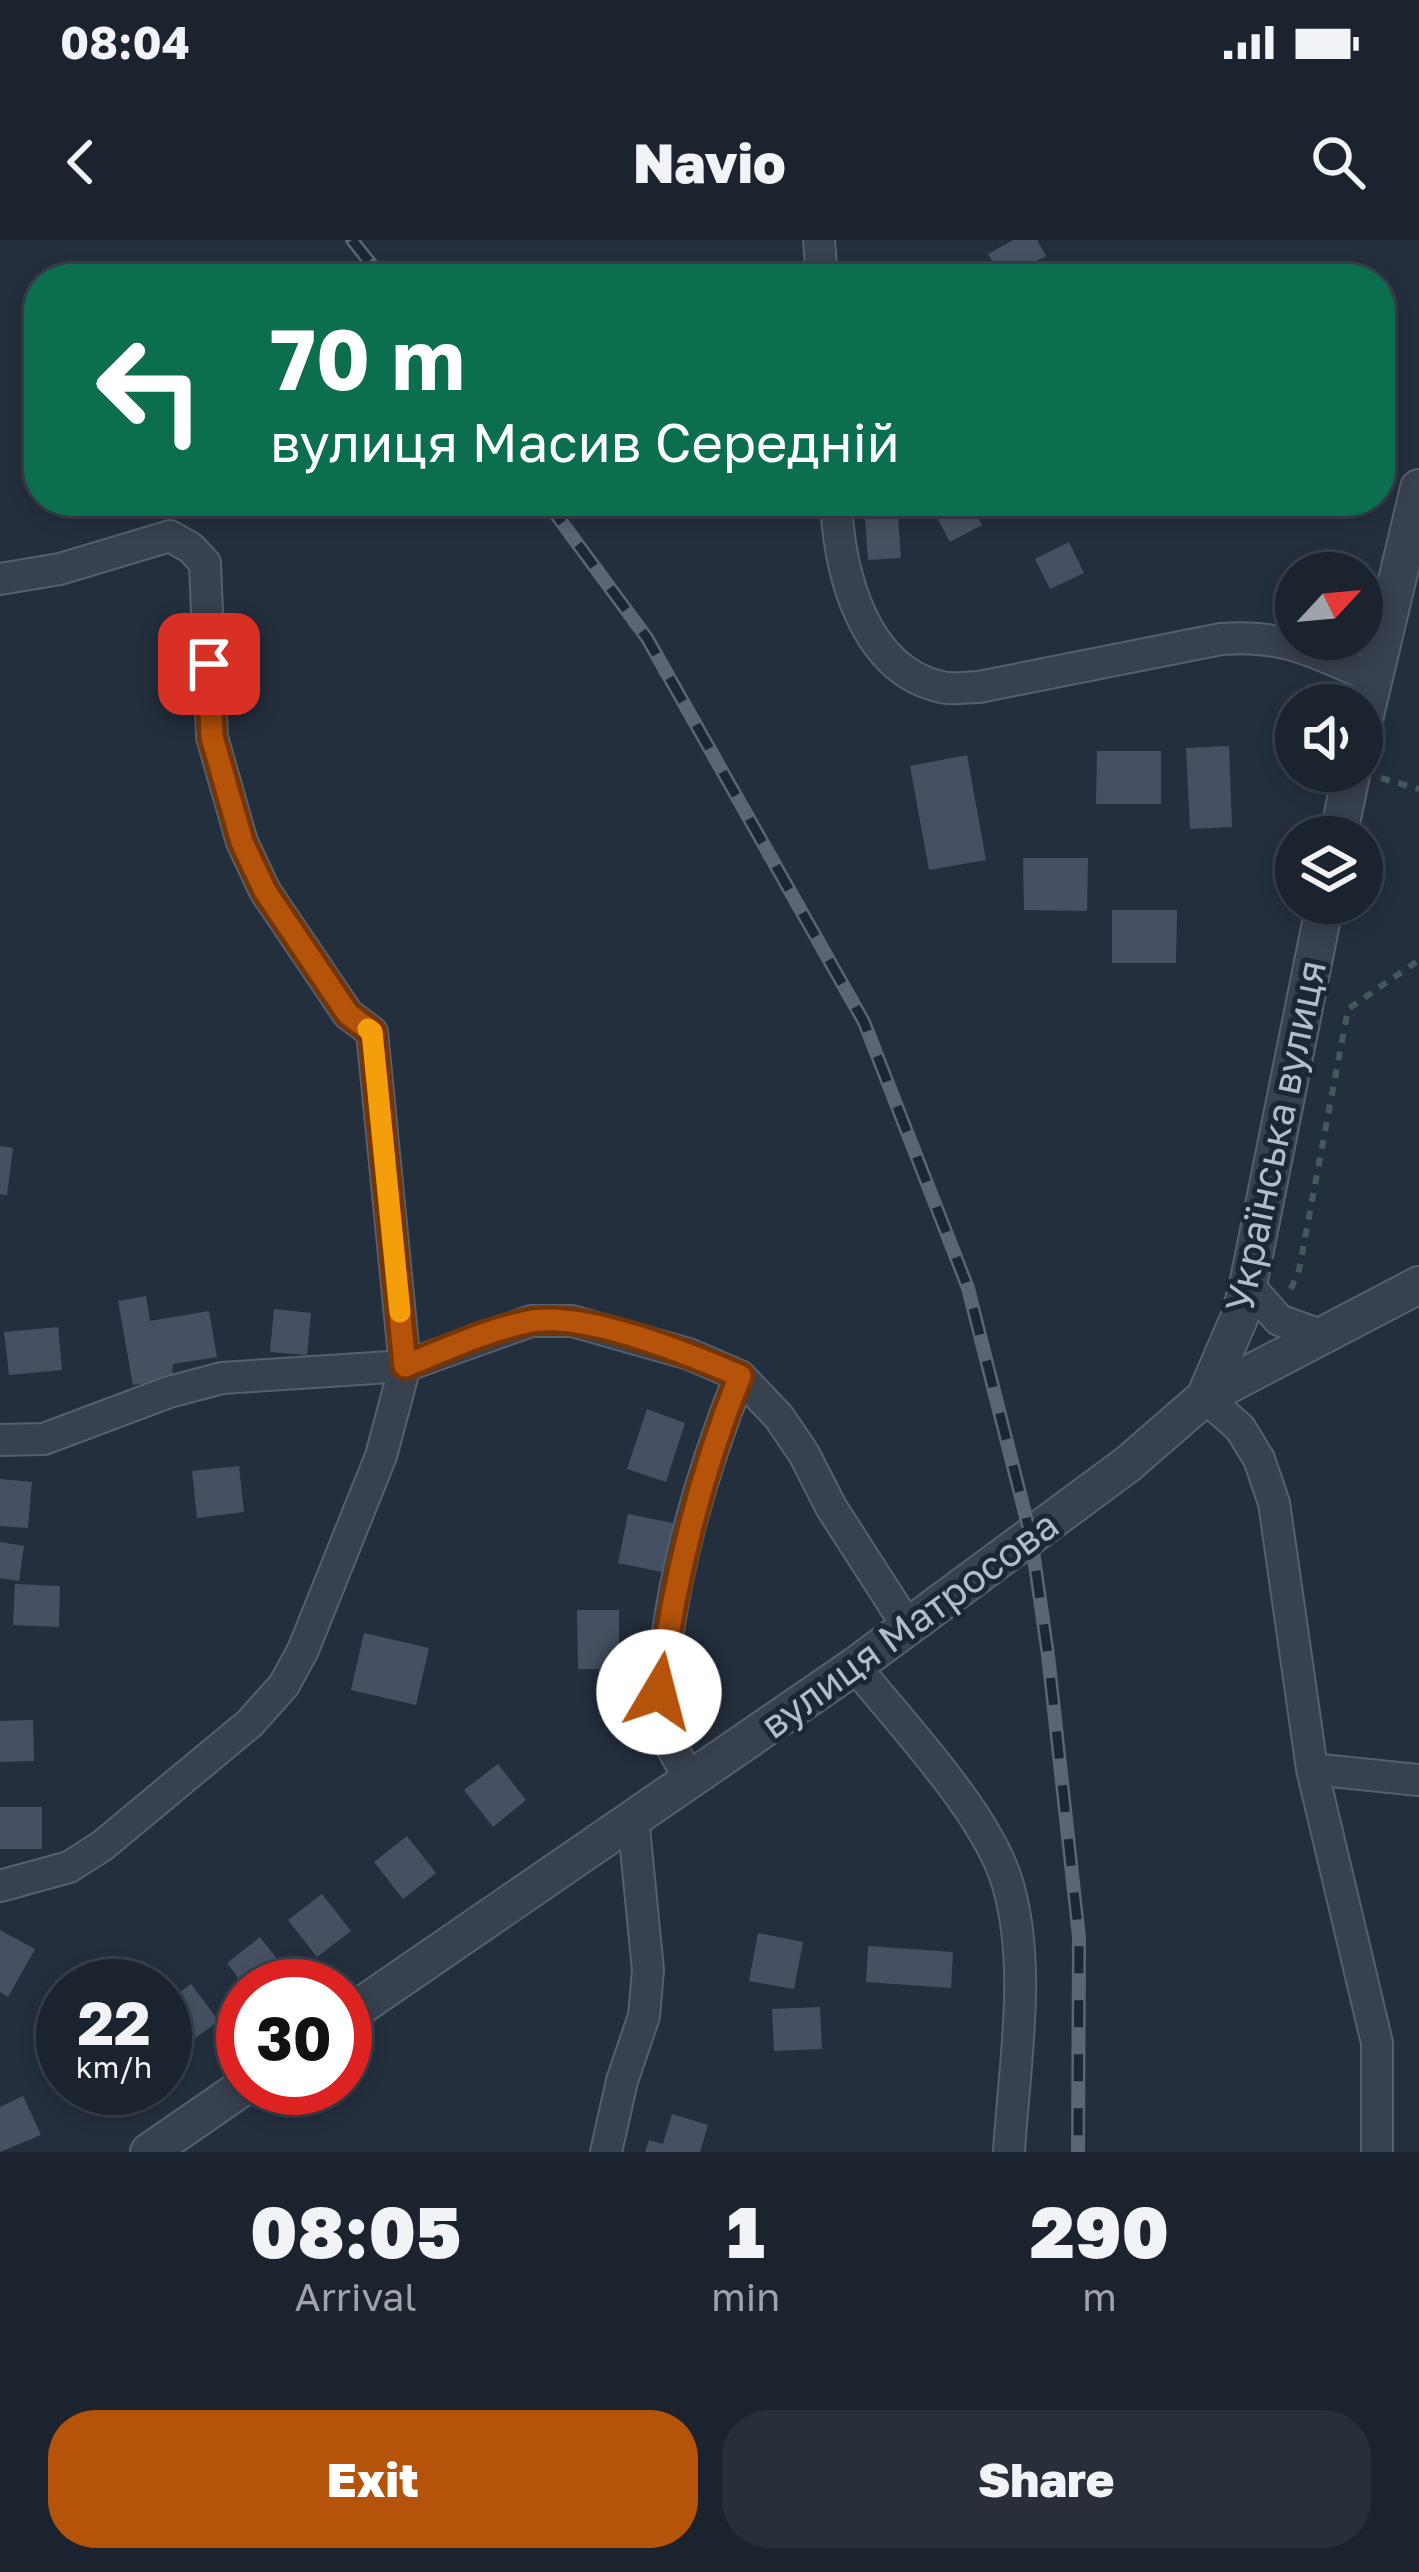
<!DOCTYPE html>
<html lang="en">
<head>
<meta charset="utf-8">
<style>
	body { margin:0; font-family:"Golos Text",sans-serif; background:#282f3a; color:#f1f3f6; height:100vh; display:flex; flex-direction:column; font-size:45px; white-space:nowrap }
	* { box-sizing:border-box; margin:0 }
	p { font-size:39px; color:#a0a4aa }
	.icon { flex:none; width:66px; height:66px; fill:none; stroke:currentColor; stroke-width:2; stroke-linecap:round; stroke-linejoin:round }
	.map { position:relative; height:1912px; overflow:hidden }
	.sheet { display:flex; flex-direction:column; background:#1b232e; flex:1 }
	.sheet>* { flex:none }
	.top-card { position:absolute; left:24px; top:24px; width:1371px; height:252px; border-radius:48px; box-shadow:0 6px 18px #0003,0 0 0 3px #39404a; background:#0b6e4f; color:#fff; overflow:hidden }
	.needle { width:78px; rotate:64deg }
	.controls { position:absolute; left:1275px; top:312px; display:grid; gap:24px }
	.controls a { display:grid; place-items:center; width:108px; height:108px; border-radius:50%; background:#1b232e; box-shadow:0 6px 18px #0003,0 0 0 3px #39404a; font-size:60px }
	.speed { position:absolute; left:36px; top:1719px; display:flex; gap:24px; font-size:60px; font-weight:700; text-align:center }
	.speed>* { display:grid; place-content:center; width:156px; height:156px; border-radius:50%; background:#1b232e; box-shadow:0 6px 18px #0003,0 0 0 3px #39404a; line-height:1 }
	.speed small { font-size:30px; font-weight:400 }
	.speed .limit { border:18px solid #d22; background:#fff; color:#111 }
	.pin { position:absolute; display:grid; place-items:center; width:102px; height:102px; color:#fff; margin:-51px; border-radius:24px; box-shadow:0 6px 18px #0006 }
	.me { position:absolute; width:132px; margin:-66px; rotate:8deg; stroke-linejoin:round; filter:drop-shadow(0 0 9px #0008) }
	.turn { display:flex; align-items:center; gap:42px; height:252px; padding:0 48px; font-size:54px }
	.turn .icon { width:156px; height:156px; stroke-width:2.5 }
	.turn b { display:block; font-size:84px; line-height:102px }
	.eta { display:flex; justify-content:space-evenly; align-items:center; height:204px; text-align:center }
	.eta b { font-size:72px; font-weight:800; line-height:84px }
	.button { display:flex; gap:24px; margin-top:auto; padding:24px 48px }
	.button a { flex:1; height:138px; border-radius:48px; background:#b45309; color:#fff; font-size:48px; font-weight:800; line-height:138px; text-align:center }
	.button a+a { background:#282f3a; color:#f1f3f6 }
	.status { display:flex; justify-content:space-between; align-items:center; height:84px; padding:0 60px; background:#1b232e; direction:ltr }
	.status svg { height:33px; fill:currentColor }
	header { display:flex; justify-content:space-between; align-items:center; height:156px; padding:0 48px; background:#1b232e; font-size:54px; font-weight:800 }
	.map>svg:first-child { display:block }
	.building { fill:#455162 }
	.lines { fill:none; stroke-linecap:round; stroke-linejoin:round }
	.minor-casing { stroke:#565f6c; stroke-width:34 }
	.tertiary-casing { stroke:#565f6c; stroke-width:40 }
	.path { stroke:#44595c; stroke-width:6; stroke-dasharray:9 9; stroke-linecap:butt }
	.minor { stroke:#38414e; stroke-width:30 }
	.tertiary { stroke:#38414e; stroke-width:36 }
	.rail-casing { stroke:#5a6575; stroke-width:14 }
	.rail { stroke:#1d2633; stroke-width:9; stroke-dasharray:27; stroke-linecap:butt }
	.route-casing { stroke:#753606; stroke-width:30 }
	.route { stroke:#b45309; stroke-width:21 }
	.slow { stroke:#f59e0b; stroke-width:21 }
	.labels { text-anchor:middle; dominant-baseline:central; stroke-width:10; stroke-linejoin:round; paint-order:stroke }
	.street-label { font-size:39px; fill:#b4bcc9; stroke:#1d2633 }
</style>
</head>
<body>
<div class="status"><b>08:04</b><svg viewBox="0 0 49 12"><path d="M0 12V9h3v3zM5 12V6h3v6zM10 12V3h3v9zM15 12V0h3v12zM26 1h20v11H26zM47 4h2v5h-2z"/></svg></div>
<header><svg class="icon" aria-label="back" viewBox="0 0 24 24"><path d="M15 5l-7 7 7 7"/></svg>Navio<svg class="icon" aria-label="search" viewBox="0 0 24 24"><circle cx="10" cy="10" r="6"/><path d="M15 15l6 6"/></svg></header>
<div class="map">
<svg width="1419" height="1912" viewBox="0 0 1419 1912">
	<rect width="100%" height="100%" fill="#242f3e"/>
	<path class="building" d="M1013,0H1037L1046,16L1002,39L988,14Z
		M928,261H969L982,285L950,302Z
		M898,277L901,318L868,320L865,279Z
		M1069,302L1084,333L1050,349L1035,319Z
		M1229,506L1232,587L1190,589L1186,508Z
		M1097,511H1161V564H1096Z
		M967,515L986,620L929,630L910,526Z
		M1023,618H1088L1087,671L1024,670Z
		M1112,670H1177L1176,723H1112Z
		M0,906L13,908L7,955L0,954Z
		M146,1056L150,1081L209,1071L217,1117L173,1124L172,1139L133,1145L118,1061Z
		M274,1069L311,1073L307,1115L270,1112Z
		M58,1087L62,1130L9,1135L4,1092Z
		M647,1169L685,1183L666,1242L627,1229Z
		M239,1226L244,1272L197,1278L192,1231Z
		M0,1239L32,1242L28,1288L0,1286Z
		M628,1274L673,1283L662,1332L618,1323Z
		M0,1302L24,1306L19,1341L0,1338Z
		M15,1344L60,1346L59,1387L13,1385Z
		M577,1370H619V1429H578Z
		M364,1393L429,1408L416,1465L351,1450Z
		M33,1480L34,1521L0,1522V1481Z
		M498,1524L526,1560L493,1587L464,1550Z
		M0,1567H42V1609H0Z
		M407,1596L436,1633L403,1659L374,1622Z
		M322,1654L351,1691L317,1717L288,1680Z
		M0,1690L35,1709L8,1757L0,1752Z
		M758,1693L803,1702L794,1749L749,1741Z
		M260,1697L289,1734L273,1746H244L227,1723Z
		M868,1706L953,1712L951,1748L866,1742Z
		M191,1744L219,1781L165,1820V1763Z
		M820,1767L822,1809L774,1811L772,1769Z
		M23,1856L41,1895L0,1912V1867Z
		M672,1874L708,1885L700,1912H645L649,1900L663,1904Z"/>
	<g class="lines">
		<g class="minor-casing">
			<path id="minor" d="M819,0L822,39
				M836,261C839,330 862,429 941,447C953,450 967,447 979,447L1221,399C1286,394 1316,413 1374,438
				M0,339L60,329L170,296L191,308L205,323L212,497L242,602L265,651L348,774L372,792L405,1126L381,1216L303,1410L284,1445L250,1483L102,1606L69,1627L0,1646
				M1248,1045L1279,1080L1323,1096
				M1205,1157L1240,1188L1259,1219L1274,1263L1312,1529L1377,1803V1912
				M0,1200L44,1199L169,1152L222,1138L405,1126L531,1081H572L689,1114L740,1136L779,1177L804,1214L831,1267L908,1387
				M855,1426C902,1485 988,1574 1008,1645C1032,1728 1014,1827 1009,1912
				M1312,1529L1419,1540
				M690,1539C679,1520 667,1502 662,1480C658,1455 662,1431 666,1406C678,1312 705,1223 740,1136
				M606,1912L622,1841L644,1776L648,1730L633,1578"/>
		</g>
		<g class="tertiary-casing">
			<path id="tertiary" d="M1362,488L1419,248
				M1338,597L1352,531
				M1205,1157L1240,1076L1248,1045L1325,663
				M345,1777L855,1426L1128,1224L1205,1157L1419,1045
				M149,1912L243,1847"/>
		</g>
		<path class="path" d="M1319,465L1323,445
			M1381,538L1419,549
			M1291,1049L1299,1030L1348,769L1419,720"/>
		<use href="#minor" class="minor"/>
		<use href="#tertiary" class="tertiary"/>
		<g class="rail-casing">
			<path id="rail" d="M352,0L383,39
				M546,261L647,398L864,782L968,1048L1031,1297L1048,1415L1079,1697L1078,1912"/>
		</g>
		<use href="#rail" class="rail"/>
	</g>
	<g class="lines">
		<g class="route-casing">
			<path id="route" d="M209,424L212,497L242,602L265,651L348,774L372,792L405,1126C445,1110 485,1091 527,1082C581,1070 689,1114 740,1136C698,1239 674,1342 659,1452"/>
		</g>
		<use href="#route" class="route"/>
		<path class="slow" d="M368,789L372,792L400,1072"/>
	</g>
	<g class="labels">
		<g class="street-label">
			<text transform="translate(1275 896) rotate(-78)">Українська вулиця</text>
			<text transform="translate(909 1384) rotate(-36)">вулиця Матросова</text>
		</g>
	</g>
</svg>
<div class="controls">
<a><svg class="needle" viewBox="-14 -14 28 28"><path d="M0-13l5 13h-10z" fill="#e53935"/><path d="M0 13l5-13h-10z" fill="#a0a4aa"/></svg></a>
<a><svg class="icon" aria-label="sound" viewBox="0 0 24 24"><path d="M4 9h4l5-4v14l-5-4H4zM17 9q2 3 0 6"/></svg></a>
<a><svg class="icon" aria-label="layers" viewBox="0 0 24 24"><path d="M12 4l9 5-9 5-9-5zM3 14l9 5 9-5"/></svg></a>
</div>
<div class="speed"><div>22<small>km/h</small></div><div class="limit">30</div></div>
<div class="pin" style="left:209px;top:424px;background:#d93025"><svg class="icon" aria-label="arrive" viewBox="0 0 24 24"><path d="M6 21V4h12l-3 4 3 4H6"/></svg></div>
<svg class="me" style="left:659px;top:1452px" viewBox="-20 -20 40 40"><circle r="19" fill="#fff"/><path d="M0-13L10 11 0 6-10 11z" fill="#b45309"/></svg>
<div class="top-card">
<div class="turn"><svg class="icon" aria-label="left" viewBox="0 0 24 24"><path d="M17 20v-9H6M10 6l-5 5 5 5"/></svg><div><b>70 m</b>вулиця Масив Середній</div></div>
</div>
</div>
<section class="sheet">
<div class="eta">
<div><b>08:05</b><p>Arrival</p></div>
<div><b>1</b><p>min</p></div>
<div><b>290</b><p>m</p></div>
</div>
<div class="button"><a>Exit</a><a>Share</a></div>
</section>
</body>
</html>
